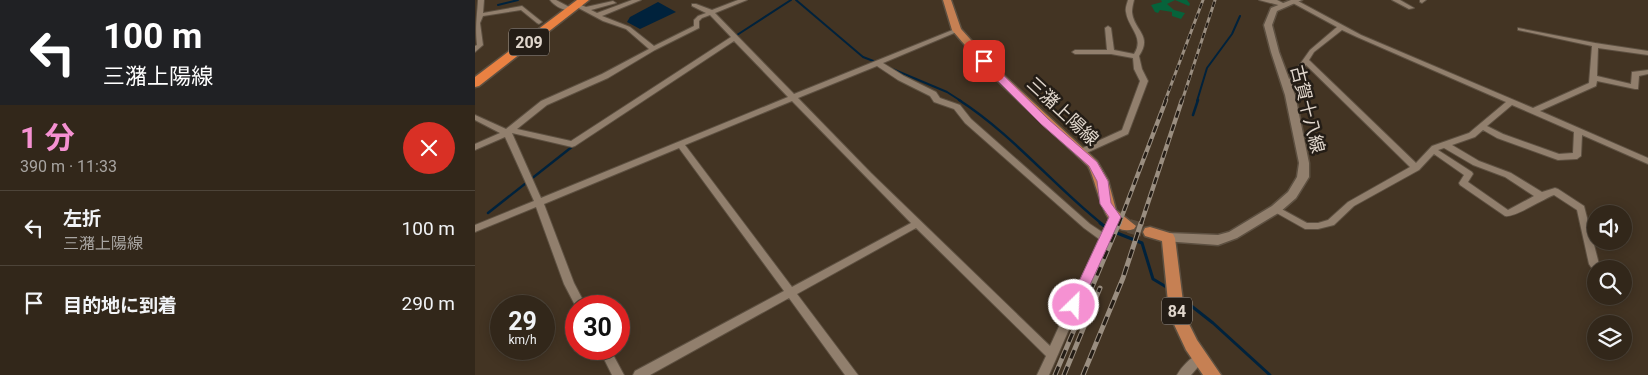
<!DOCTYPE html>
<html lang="ja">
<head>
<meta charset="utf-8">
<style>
	body { margin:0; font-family:Roboto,"Noto Sans JP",sans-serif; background:#3d3327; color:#f1f3f6; height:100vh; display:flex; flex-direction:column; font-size:19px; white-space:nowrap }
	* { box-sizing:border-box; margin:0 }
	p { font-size:16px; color:#a8a5a2 }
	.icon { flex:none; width:28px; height:28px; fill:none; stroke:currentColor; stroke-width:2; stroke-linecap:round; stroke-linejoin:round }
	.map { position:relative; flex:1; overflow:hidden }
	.side { display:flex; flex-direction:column; background:#32271a; width:475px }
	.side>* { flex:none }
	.banner { background:#202124; color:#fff; overflow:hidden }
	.buttons { position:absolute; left:1112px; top:205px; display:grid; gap:10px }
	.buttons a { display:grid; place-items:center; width:45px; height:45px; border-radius:50%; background:#32271a; box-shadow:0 2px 12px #0003,0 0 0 1px #4d4439; font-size:25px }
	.speed { position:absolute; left:15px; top:295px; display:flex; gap:10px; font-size:25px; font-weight:700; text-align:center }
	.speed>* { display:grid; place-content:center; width:65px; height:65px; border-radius:50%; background:#32271a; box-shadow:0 2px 12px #0003,0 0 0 1px #4d4439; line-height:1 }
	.speed small { font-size:12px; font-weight:400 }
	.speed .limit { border:8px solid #d22; background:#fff; color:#111 }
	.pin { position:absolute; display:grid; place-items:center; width:42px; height:42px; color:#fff; margin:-21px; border-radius:10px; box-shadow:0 2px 8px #0006 }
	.me { position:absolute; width:55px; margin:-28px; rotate:24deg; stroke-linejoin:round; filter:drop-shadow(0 0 4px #0008) }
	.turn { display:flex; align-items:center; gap:18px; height:105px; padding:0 20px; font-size:22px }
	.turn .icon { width:65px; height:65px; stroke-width:2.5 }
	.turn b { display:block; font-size:35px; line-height:42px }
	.round { display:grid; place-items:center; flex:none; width:52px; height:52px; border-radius:26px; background:#3d3327 }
	.head { display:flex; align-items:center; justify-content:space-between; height:85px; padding:0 20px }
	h1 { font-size:30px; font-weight:700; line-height:38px; color:#f591d2 }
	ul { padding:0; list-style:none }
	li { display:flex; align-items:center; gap:15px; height:75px; padding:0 20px; border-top:1px solid #4d4439 }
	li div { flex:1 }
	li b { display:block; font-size:19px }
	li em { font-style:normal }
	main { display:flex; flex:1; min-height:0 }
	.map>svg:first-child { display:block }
	.green { fill:#06633b }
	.water { fill:#00223c }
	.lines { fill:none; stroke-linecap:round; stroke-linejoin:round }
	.stream-far2 { stroke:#00223c; stroke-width:2 }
	.stream-far1 { stroke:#00223c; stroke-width:2.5 }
	.stream { stroke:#00223c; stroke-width:3 }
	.primary-tunnel { stroke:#5b4c3c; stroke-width:14; stroke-dasharray:14 8; stroke-linecap:butt }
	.street-casing { stroke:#5d5041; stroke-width:2 }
	.secondary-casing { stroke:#5d5041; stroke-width:3 }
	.primary-casing { stroke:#5d5041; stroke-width:3 }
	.highway-casing { stroke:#5d5041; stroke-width:3 }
	.street { fill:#917f6d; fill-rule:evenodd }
	.secondary { fill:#917f6d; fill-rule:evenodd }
	.primary { fill:#c68053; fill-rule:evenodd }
	.highway { fill:#e98142; fill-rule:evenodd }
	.rail-far2-casing { stroke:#9a8e80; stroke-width:3 }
	.rail-far1-casing { stroke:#9a8e80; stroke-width:4.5 }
	.rail-casing { stroke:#9a8e80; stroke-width:5 }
	.rail-far2 { stroke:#241d16; stroke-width:2; stroke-dasharray:5.5; stroke-linecap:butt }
	.rail-far1 { stroke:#241d16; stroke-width:2.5; stroke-dasharray:7; stroke-linecap:butt }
	.rail { stroke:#241d16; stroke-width:3; stroke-dasharray:9; stroke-linecap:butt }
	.route { fill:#f591d2; stroke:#9f5e88 }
	.labels { text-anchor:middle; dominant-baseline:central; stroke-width:5; stroke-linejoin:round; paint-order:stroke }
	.shield { fill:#241d16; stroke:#a89f96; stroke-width:1 }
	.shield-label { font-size:16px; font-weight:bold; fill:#e1d7cd }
	.street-label { font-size:18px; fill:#e1d7cd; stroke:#241d16 }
</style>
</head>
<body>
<main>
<section class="side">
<div class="banner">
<div class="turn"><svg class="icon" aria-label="left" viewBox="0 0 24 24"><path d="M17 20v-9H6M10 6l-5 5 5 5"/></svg><div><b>100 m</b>三潴上陽線</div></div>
</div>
<div class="head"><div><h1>1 分</h1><p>390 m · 11:33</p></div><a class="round" style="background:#d93025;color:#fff"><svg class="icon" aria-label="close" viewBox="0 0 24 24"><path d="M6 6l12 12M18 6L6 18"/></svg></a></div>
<ul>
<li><svg class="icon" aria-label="left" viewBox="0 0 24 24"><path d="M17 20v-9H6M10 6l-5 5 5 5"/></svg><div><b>左折</b><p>三潴上陽線</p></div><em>100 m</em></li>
<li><svg class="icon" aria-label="arrive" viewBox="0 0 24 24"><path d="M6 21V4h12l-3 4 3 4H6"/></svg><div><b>目的地に到着</b></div><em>290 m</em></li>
</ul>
</section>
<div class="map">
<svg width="1173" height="375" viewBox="0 0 1173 375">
	<rect width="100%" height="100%" fill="#433423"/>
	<path class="green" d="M686,0H712L715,4L714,6L700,0L692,4L699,10L710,13L706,19L697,16V12L685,10L683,13L680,12L676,5L687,2Z"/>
	<path class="water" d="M183,2L201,12L165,29L152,22L155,17Z"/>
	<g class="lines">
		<path class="stream-far2" d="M321,0L388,57L401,62
			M23,5L43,0
			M262,35L316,0
			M415,68L472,92L486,101
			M722,101L732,68L757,34L765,16"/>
		<path class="stream-far1" d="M484,100C537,134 578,185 627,224
			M718,115L723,100
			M13,213L98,146"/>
		<path class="stream" d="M625,223L632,228
			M637,231L667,243L678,279L693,288
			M705,297L738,323L795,375"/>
		<path class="primary-tunnel" d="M654,226L675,232"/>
		<g class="street-casing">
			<path id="street" d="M3,0H9L8,13L47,6L67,22L64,24L62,23L46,10L8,16L5,23L8,45L0,52V46L2,45C0,27 2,17 3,0Z
				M75,0H81L98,9C92,13 79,6 75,0Z
				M157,0H166L127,16L155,27L179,46L219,26V20L223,16L231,13L217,6V4H221L237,10L263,0H272L240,13L319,94L480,29H484V31L408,63L429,76L461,92L465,98L485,105L496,119L615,224L627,232L637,215H643L645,217L634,238L574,375H562L571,356L441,228L322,294L383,375H370L314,298L175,375H158L160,371L309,291L204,148L69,204L99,283L111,306L101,307L89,284L61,207L0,232V225L59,201L30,137L0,150V144L25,133L0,120V115L31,129L66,101L127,74L174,49L151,29L128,21L98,5L101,3L111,7L138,1L141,3L116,10L122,13ZM235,15L256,37L96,141L42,129L72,105L133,78L180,50L224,28V21L227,18ZM259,41L313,97L66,198L37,133L97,147L100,146ZM402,66L423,80L455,96L459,102L479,109L490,123L609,228L624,239L575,346L396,173L323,98ZM317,101L436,223L317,287L210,145Z
				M653,0H659C658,4 657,8 657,12C659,31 678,35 664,56L667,69L673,81L653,134L607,155H601L600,153L601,151L647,130L665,81L659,69L658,58L636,54H600L597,52L600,50H632L630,28L633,26L636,28L639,50L659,54C670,37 653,28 651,12C650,8 652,4 653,0Z
				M784,0H802L810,4L807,6Z
				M816,0H821L886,35L1058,108L1114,83L1117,46L1043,30V28L1120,43L1173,51V55L1123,48L1122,76L1156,84L1157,72L1173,70V74L1164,76L1163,89H1160L1122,81L1121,86L1065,111L1173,158V164L1107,135L1106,156L1102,159L1083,160L1022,138L1008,130L1000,137L977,145L1004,161L1036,173L1067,192L1080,188L1083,189L1109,206L1124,264L1122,267L1119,268L1116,267L1114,264L1102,210L1079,195C1068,199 1039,218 1030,216L985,185L984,183L989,175L959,154L944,170L879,206L859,225L843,229H830L798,211L796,209L798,207L801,206L832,223H843L853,220L873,202L935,167L831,65L815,90H809L808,88L835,50L862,27L816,2ZM867,30L882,37L1031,102L994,133L957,146L941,163L834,60L839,52ZM1037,105L1099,132L1098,153L1084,154L1028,134L1012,126ZM969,148L998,165L1030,177L1059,196L1033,210L993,182L998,174L997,172L963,150Z
				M917,0H925L939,8L934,9Z
				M945,0H951L947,3L945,2Z
				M124,349H135L149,375H137Z
				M724,354L728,356L730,359L716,375H702C706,367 716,357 724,354Z"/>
		</g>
		<g class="secondary-casing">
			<path id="secondary" d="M816,0H827L802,11L797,25L804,52L820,95L834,163V177L821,198L805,212L762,238L743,245L689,241L687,238L689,235L693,233L743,235L754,232L797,206L813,192L822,177L824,163L810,95L796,52L789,25L796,8Z"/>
		</g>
		<g class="primary-casing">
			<path id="primary" d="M468,0H476L486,29L522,69L622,161L633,180L641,210L661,226L659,229C628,239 623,183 613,166L514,73L477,30Z
				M675,227L698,234L700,238L708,302L712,320L722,340L746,375H728L711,350L697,320L693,302L687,241L670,236L668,232L670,228Z"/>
		</g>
		<g class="highway-casing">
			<path id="highway" d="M102,0H114L4,86L0,87V77Z"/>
		</g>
		<use href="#street" class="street"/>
		<use href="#secondary" class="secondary"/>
		<use href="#primary" class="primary"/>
		<use href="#highway" class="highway"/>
		<g class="rail-far2-casing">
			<path id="rail-far2" d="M690,101L728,0
				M707,101L740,0"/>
		</g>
		<g class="rail-far1-casing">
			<path id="rail-far1" d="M644,224L691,100
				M666,224L707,100"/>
		</g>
		<g class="rail-casing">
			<path id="rail" d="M580,375L644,223
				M589,375L625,288
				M608,375L648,278L666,223"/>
		</g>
		<use href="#rail-far2" class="rail-far2"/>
		<use href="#rail-far1" class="rail-far1"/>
		<use href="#rail" class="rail"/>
	</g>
	<path class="route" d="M505,59H512L573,119L622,162L633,181L636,203L646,217L604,309H595L593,305L634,217L625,204L622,181L614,166L566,124L505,63Z"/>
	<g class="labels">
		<g class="shield">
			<rect x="34" y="28.5" width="40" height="27" rx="4"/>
			<rect x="687" y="297.5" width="30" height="27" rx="4"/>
		</g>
		<g class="shield-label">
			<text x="54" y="42">209</text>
			<text x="702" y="311">84</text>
		</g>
		<g class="street-label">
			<text transform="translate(833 109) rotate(76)">古賀十八線</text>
			<text transform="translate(588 111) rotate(43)">三潴上陽線</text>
		</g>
	</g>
</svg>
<div class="buttons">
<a><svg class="icon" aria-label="sound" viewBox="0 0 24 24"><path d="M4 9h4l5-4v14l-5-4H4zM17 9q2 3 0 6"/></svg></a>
<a><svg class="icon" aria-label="search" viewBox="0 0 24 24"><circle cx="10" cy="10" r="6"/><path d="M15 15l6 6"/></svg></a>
<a><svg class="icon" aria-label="layers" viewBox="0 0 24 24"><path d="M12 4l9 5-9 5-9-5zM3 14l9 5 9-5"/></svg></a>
</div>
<div class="speed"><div>29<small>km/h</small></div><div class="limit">30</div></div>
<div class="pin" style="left:509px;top:61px;background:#d93025"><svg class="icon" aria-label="arrive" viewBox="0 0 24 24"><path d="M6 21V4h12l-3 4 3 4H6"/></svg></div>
<svg class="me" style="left:599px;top:305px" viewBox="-20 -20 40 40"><circle r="17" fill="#f591d2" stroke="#fff" stroke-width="3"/><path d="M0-11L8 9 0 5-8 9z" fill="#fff"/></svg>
</div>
</main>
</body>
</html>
